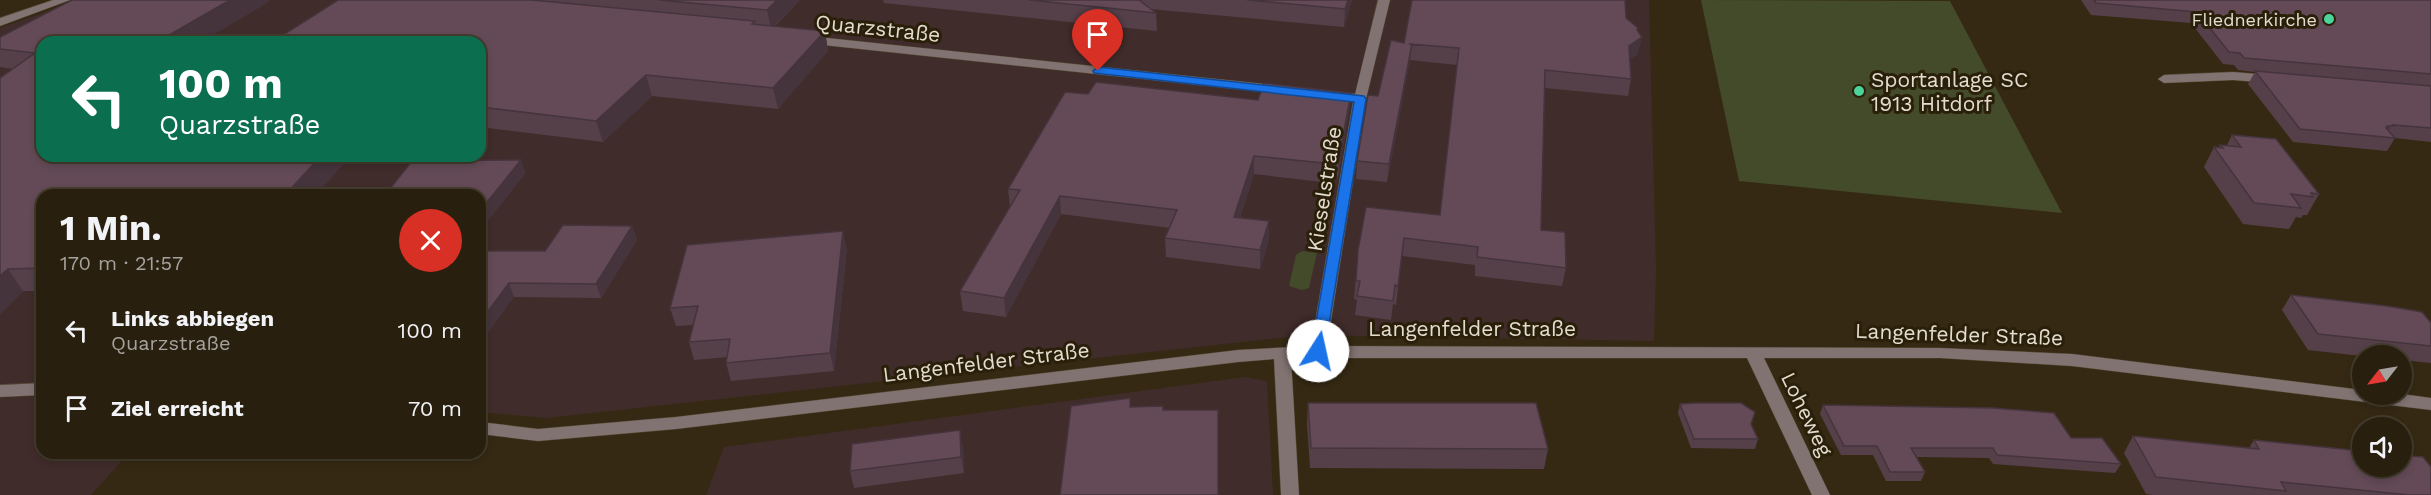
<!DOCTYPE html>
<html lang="de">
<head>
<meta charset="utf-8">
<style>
	body { margin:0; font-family:"Work Sans",sans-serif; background:#302717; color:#f1f3f6; height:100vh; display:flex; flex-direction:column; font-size:22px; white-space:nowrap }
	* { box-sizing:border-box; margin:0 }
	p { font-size:20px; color:#a5a29e }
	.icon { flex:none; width:33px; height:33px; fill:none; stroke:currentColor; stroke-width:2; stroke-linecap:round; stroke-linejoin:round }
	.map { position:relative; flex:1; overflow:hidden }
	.side { position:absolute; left:36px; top:189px; width:450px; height:270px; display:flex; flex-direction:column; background:#281f0e; border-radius:18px; box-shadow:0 3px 9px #0003,0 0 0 2px #443d2e }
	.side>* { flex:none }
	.banner { position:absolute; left:36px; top:36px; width:450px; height:126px; border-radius:18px; box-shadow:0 3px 9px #0003,0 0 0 2px #443d2e; background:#0b6e4f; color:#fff; overflow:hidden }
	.needle { width:39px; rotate:239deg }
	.buttons { position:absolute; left:2352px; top:345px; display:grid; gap:12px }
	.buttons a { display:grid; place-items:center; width:60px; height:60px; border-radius:50%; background:#281f0e; box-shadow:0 3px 9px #0003,0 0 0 2px #443d2e; font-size:30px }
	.pin { position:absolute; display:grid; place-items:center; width:51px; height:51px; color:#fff; margin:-62px -26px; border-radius:50% 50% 50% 0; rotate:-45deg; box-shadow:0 0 6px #0007 }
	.pin .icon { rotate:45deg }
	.me { position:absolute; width:66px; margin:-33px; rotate:10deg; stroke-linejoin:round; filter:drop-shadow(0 0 4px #0008) }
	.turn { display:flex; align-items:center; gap:21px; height:126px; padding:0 24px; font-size:27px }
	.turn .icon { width:78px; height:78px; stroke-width:2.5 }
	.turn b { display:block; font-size:42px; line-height:51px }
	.round { display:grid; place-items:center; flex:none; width:63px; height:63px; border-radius:32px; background:#302717 }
	.overview { display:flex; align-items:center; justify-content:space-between; height:102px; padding:0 24px }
	h1 { font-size:36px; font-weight:700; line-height:45px }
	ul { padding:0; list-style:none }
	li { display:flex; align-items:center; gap:18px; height:78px; padding:0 24px }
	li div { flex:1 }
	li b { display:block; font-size:22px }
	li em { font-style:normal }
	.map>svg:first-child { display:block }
	.commercial { fill:#402c2a; fill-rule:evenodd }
	.green { fill:#434b2b }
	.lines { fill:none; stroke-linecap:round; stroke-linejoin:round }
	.minor-casing { stroke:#514631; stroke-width:1 }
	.minor { fill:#817371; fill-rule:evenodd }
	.wall { fill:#55404a }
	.shaded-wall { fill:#45343c }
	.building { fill:#634a56; stroke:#45343c; stroke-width:1.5 }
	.route { fill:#1a73e8; stroke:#114b97; stroke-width:1.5 }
	.poi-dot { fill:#4cd39b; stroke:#2a1f09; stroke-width:2 }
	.labels { text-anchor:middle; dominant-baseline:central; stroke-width:6; stroke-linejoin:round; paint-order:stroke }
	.far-poi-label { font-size:18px; fill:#e3dccf; stroke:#2a1f09; text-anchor:end }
	.street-label { font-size:21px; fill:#e3dccf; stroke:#2a1f09 }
	.poi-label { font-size:21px; fill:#e3dccf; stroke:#2a1f09; text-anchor:start }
</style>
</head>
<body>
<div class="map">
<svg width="2431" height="495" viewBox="0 0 2431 495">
	<rect width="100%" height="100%" fill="#352913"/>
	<path class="commercial" d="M79,0H1649L1656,269L1654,341L1306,335L546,418L480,412V195H42V453H129L91,495H0V28ZM42,42H480V156H42Z
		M1245,377L1267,381L1273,495H706L724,447Z"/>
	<path class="green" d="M1701,0L1950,1L2062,213L1739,181Z
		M1302,251L1317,253L1309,288L1302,290L1289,286L1296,255Z"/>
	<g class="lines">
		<g class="minor-casing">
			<path id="minor" d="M53,0H70L0,26V18Z
				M1378,0H1390L1366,99L1327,346L1940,348L2072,354L2362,390V394H2402L2431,398V410L2072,366L1940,358H1764L1830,495H1812L1747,358H1291L1299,495H1281L1274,359L1238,362L676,429L538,441L480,434V422L538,429L676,417L1238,350L1311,346L1353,102L1330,99L1324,95L1330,91L1355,94Z
				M808,36L1283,86L1289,90L1283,94L804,43L802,40Z
				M2233,72L2270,75L2276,79L2270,83L2233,80L2164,83L2158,79L2164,75Z
				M42,383V395L0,397V385Z"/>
		</g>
		<use href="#minor" class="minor"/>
	</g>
	<path class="wall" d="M72,0H268L269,2L42,42V156H350L316,195H42V291H23L0,314V78L13,69L0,67V37Z
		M338,0H800L775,26L825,31L828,51L778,109L652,96L603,142L480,127V42Z
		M883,0H1352L1344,27L1150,9L1156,13L1157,31L884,3Z
		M2081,0H2431V142L2395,138L2387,151L2293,142L2248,84L2255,72L2238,70L2234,65L2223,64L2191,23L2091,15Z
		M1626,18L1638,28V54L1630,59L1631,79L1628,96L1545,88L1541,230L1566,268L1562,286L1475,276V265L1402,256L1396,305L1393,304L1391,320L1355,315L1357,300L1354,299L1358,250L1440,215L1457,65L1410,60L1387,182L1356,179L1357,161L1378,96L1404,43Z
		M1351,93L1349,110L1338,177L1324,175L1322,182L1254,174L1240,218L1269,221V240L1260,269L1166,257L1165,238L1170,228L1061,214L1006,317L963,311L960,291L1010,207L1008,189L1088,94L1258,100Z
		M2232,135L2319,194L2307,215H2303L2301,218L2296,217L2289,229L2243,224L2204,167L2214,147H2219L2220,145H2227Z
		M632,226L637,240L601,298L514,297L480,251H545Z
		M847,248L834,371L731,381L726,363L727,357L694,360L689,342L693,325L676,326L670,308Z
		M2291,295L2431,323V363L2402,360V356H2362L2308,350L2282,310Z
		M1308,403L1548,449L1544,469L1310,468L1307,423Z
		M1680,404L1751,424L1758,439L1755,449L1691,448L1678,413Z
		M1823,405L2071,438L2121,464L2115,473L1993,464L1989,458L1917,457L1925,472L1921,481H1886L1873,455H1841L1820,414Z
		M2133,436L2249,448L2254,440L2431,495H2153L2146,494L2124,453Z
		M963,447L964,473L854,488L850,471Z"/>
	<path class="shaded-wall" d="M230,0H268L269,2L201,42H157Z
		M777,0H800L771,29L767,10Z
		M1348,0H1352L1344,27L1345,9Z
		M1638,28L1635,41L1642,37L1638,54L1625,62L1629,46Z
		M825,31L828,51L778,109L773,88Z
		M1412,44L1410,61L1387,182L1389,164Z
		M646,75L652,96L603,142L596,121Z
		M1351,93L1349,110L1338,177L1339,158Z
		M321,156H350L316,195H285Z
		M1254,156V174L1234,236V217Z
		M1325,157L1324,175L1322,182L1323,163Z
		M521,160L526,173L480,231V211Z
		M1060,196L1061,214L1006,317L1004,298Z
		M1269,221V240L1260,269V250Z
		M632,226L637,240L601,298L596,284Z
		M843,231L847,248L834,371L830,353Z
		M8,269L23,291L0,314V276Z
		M509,283L514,297L480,344V322Z
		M960,430L963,447L964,473L961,457Z"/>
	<path class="building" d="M72,0H230L157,42H42V156H321L285,195H42V268L8,269L0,276V78L35,53L0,49V37Z
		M338,0H532L755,21L752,24L825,31L773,88L646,75L596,121L480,107V42H272Z
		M659,0H777L767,10Z
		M1029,0H1139L1156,13Z
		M1247,0H1348L1345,9Z
		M1412,0H1625L1626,18L1638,28L1637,30L1642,37L1629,46L1631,79L1545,70L1541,230L1565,232L1566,268L1477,257L1478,247L1404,238L1398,286L1395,285L1393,301L1357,296L1360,281H1356L1358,250L1366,207L1440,215L1459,48L1409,44H1412L1389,164L1357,161L1368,95L1378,96L1391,40L1404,43Z
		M2094,0H2431V74L2244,58L2240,53L2229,52L2197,12L2096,3Z
		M2255,71L2431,86V128L2393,125L2394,126H2387L2389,128H2386L2395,138L2300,129Z
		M1096,82L1258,100L1264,83L1351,93L1339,158L1325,157L1323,163L1254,156L1234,217L1269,221L1260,250L1165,238L1177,210L1060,196L1004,298L960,291L1020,190L1008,189L1065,92L1088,94Z
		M2232,135L2276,139L2319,194L2311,193L2313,197L2291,194L2301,208L2254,203L2214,147L2223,148L2220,145L2241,147Z
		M521,160L480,211V195H385L412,161Z
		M563,225L632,226L596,284L509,283L480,322V251H545Z
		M843,231L830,353L726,363L730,339L689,342L698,306L670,308L687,245Z
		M2291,295L2387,306L2422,312L2431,323V346L2318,334Z
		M1130,398V407L1163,406V410H1218V495H1060L1071,406Z
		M1308,403H1536L1548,449L1311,448Z
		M1695,403H1741L1755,412L1751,424L1758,439H1694L1680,404Z
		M1823,405L1993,408L2054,413L2071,438H2102L2121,464L1997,455L1993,448H1911L1925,472H1890L1877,446H1844Z
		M960,430L961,457L850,471L852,444Z
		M2133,436L2259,449L2254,440L2362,451V466H2402V455L2423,457L2431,467V495H2409L2281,482L2286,491L2156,477Z"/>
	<path class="route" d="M1098,67L1364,96L1366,99L1324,355L1318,356L1311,351L1354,102L1094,73L1093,71Z"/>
	<g class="poi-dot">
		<circle cx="2329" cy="19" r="6"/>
		<circle cx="1859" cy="91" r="6"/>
	</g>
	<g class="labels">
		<g class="far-poi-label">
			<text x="2317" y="19">Fliednerkirche</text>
		</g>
		<g class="street-label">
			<text transform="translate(878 28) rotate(6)">Quarzstraße</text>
			<text transform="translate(1324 189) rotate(-81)">Kieselstraße</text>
			<text x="1472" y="328">Langenfelder Straße</text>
			<text transform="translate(1959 334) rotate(2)">Langenfelder Straße</text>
			<text transform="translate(986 362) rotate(-7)">Langenfelder Straße</text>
			<text transform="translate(1807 414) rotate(64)">Loheweg</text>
		</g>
		<g class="poi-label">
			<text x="1871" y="79">Sportanlage SC<tspan x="1871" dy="24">1913 Hitdorf</tspan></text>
		</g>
	</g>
</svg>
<div class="buttons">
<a><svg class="needle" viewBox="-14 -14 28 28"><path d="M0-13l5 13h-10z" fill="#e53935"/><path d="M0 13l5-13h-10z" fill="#a5a29e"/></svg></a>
<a><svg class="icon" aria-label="sound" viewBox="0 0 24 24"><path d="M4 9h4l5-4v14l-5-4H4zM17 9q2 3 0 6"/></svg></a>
</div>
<div class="pin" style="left:1098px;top:71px;background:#d93025"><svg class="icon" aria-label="arrive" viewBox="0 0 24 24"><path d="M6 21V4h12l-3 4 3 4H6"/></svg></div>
<svg class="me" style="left:1318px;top:351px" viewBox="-20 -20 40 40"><circle r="19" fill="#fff"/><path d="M0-13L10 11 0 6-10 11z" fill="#1a73e8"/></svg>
<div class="banner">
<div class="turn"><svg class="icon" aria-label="left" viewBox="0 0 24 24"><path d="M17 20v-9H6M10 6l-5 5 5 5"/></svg><div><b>100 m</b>Quarzstraße</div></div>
</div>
<section class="side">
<div class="overview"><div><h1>1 Min.</h1><p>170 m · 21:57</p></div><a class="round" style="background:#d93025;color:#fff"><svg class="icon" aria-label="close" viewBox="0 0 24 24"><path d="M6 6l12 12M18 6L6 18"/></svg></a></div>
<ul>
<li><svg class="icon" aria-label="left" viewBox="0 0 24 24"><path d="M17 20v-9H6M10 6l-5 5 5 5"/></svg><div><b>Links abbiegen</b><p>Quarzstraße</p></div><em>100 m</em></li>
<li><svg class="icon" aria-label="arrive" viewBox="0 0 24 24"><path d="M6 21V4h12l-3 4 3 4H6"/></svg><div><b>Ziel erreicht</b></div><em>70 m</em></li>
</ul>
</section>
</div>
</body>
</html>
